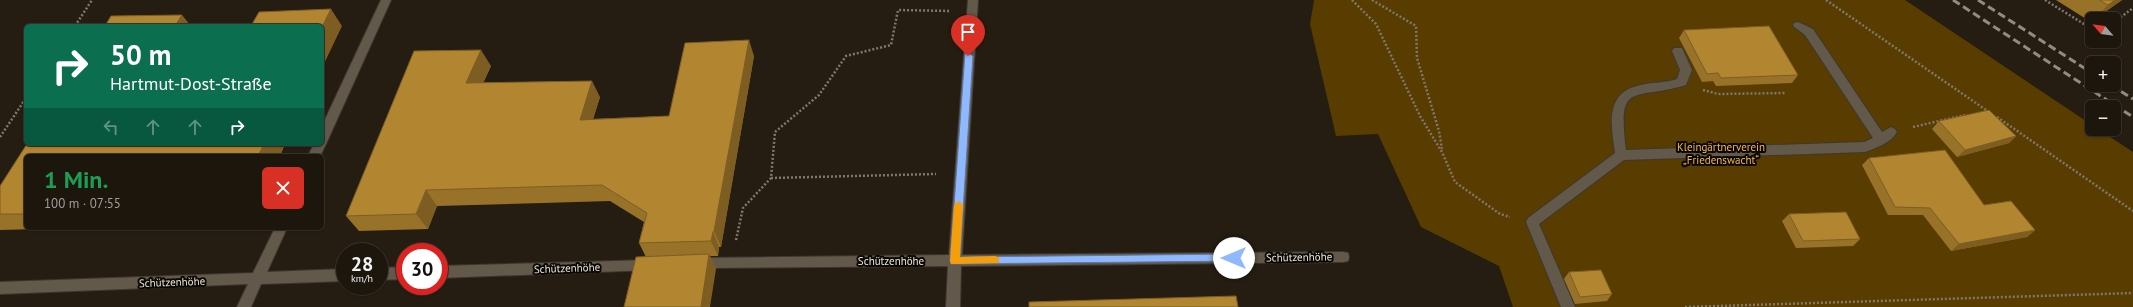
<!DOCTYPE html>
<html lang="de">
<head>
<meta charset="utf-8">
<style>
	body { margin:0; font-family:"PT Sans",sans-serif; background:#251f16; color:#f1f3f6; height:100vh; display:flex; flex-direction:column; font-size:15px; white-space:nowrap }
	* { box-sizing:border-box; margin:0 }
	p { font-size:13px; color:#a09f9d }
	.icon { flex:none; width:22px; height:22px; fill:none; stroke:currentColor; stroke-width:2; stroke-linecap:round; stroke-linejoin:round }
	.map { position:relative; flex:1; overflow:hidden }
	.drawer { position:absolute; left:24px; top:154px; width:300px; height:76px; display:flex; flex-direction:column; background:#1c160d; border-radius:6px; box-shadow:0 1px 3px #0004,0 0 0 1px #3a352e }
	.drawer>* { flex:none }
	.top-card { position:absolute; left:24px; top:24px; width:300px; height:122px; border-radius:6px; box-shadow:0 1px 3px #0004,0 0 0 1px #3a352e; background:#0b6e4f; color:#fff; overflow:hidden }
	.needle { width:26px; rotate:298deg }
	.fabs { position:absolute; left:2085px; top:12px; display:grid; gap:8px }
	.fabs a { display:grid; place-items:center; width:36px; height:36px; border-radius:6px; background:#1c160d; box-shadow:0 1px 3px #0004,0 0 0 1px #3a352e; font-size:20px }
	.speed { position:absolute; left:336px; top:243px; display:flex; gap:8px; font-size:20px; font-weight:700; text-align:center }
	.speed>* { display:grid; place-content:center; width:52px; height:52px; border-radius:50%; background:#1c160d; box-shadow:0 1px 3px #0004,0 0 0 1px #3a352e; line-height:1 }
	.speed small { font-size:10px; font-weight:400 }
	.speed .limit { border:6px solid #d22; background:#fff; color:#111 }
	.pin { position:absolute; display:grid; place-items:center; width:34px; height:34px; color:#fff; margin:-41px -17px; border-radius:50% 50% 50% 0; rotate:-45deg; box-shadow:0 0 4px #0007 }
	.pin .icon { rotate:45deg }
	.me { position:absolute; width:44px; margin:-22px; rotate:270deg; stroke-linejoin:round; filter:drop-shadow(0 0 3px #0008) }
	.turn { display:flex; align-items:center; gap:14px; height:84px; padding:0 20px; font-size:18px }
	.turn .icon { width:52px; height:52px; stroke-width:2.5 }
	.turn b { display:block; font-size:28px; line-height:34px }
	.lanes { display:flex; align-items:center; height:38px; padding:0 20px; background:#0003; justify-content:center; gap:20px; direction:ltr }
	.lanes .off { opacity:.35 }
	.round { display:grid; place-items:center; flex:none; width:42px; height:42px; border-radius:6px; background:#251f16 }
	.summary { display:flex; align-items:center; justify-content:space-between; height:68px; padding:0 20px }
	h1 { font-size:24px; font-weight:700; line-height:30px; color:#1e9e55 }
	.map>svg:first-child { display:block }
	.green { fill:#583c00 }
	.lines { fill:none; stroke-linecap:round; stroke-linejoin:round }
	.minor-casing { stroke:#3e3831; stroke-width:2 }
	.path { stroke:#7f786e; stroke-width:2.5; stroke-dasharray:2 2; stroke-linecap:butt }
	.minor { fill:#62594b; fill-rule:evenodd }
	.rail { stroke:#928b81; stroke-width:3; stroke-dasharray:8 4; stroke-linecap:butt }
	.wall { fill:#99722a }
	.shaded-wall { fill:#7d5d22 }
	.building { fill:#b28531; stroke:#7d5d22 }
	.route { fill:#90b8fd; stroke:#5e78a4 }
	.slow { fill:#f59e0b }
	.labels { text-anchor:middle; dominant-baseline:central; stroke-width:4; stroke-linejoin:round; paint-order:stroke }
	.park-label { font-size:11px; fill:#f7ba4a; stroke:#0b0804 }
	.street-label { font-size:11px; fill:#eae5dd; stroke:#0b0804 }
</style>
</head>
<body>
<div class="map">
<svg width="2133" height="307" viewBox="0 0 2133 307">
	<rect width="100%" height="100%" fill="#251d11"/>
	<path class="green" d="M1314,0H1905L2092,125V129H2098L2133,152V307H1513L1499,266L1421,227L1378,134L1336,136L1310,24Z"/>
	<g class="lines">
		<g class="minor-casing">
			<path id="minor" d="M381,0H391L326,144L320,156H308L314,144H322V126Z
				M968,0H978L962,255L1343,252L1348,253L1349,257L1348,261L1343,262L961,266L960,307H946L948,266L698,268L693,267L692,263L693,259L698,258L949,255Z
				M1798,22L1813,29L1882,132L1891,127L1895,129L1897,132C1891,143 1876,148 1865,152L1624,160L1539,224L1575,307H1561L1526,222L1528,218L1615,153C1611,125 1604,92 1641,85C1653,82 1665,83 1677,79L1680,70L1672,51L1674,48H1682L1692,70L1686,85C1634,101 1617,79 1626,150L1864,142L1873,138L1805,35L1793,26L1794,23Z
				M275,228H287L267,272L345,269V281L261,284L251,307H237L248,284L0,294V282L253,273Z
				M650,260L655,261L656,265L655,269L650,270L439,278V266Z
				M405,267V279L379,280V268Z"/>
		</g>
		<path class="path" d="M1352,0L1376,24L1420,116L1442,152L1455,182L1500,214L1510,217
			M1372,0L1416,26L1417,58L1439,131L1442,149
			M1826,0L1989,112
			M2045,0L2092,29
			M2114,22L2133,8
			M75,26L92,0
			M1703,90L1718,94L1786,93
			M1997,117L2133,211
			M1913,127L1965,115
			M0,137L26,98
			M771,178L936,174
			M736,240L743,208L771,178L775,132L819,95L846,56L891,45L898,10L950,11
			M1685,307L2133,293"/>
		<use href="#minor" class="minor"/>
		<path class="rail" d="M1953,0L2133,117
			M1978,0L2092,73
			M2111,85L2133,99"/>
	</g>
	<path class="wall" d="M2056,0H2122L2095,19H2092L2091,22Z
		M1684,30L1798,75L1792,83L1716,86L1713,81L1702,82L1679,38Z
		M754,56L721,247H719L718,256H710L716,269L646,257L639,243L644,222L610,201L437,206L428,229L359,231L346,216L491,66L483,83L600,97L593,119L669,116Z
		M1939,121L2016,136L2009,143L1957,157L1932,129Z
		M27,144H285L280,156H26V228H77L0,230V186Z
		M1869,158L1984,205L2035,230L2027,237L1951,251L1923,215H1888L1862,165Z
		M1789,214L1860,239L1853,246L1796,248L1782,221Z
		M1569,272L1612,294L1607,301L1575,304L1564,279Z"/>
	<path class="shaded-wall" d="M2115,0H2122L2095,19H2094L2108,5Z
		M331,9L342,26L322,68V27Z
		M182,15L191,26H175Z
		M749,40L754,56L721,247L714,231Z
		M481,50L491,66L476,99L466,83Z
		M592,81L600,97L588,136L580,120Z
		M2016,136L2009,143L1957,157L1965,150Z
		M264,144H285L280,156H258Z
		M426,190L437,206L428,229L416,214Z
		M2035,230L2027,237L1951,251L1959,244Z
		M713,232L719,247L718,256L711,241Z
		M709,254L716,269L710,307H701Z"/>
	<path class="building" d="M2099,0H2115L2108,5Z
		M331,9L322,27V26H251L259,12Z
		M182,15L175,26H105L111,16Z
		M1769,26L1798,75L1721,78L1718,73L1707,74L1684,30Z
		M749,40L714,231L713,232L711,241L639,243L647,213L602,185L426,190L416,214L346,216L414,51L481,50L466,83L592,81L580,120L669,116L685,43Z
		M1989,110L2016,136L1965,150L1939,121Z
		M27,144H264L258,156H26V214H0V186Z
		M1945,150L1984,205L2011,201L2035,230L1959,244L1930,208L1895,207L1869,158Z
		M1846,212L1860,239L1803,241L1789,214Z
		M709,254L701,307H624L636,257Z
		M1601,270L1612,294L1580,297L1569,272Z
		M1236,296L1238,307H1029V302Z"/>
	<path class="route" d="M965,53H968L973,56L960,257L1234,254L1239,258L1238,261L951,264L950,261Z"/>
	<path class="slow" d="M959,201L963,205L960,257L995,256L999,258V263L951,264L950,261L954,205Z"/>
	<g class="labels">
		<g class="park-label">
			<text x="1721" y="147">Kleingärtnerverein<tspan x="1721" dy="13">„Friedenswacht“</tspan></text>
		</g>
		<g class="street-label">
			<text transform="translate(1299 257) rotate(-1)">Schützenhöhe</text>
			<text x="891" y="261">Schützenhöhe</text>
			<text transform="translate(567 268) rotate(-2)">Schützenhöhe</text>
			<text transform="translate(172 282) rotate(-2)">Schützenhöhe</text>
		</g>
	</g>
</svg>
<div class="fabs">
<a><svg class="needle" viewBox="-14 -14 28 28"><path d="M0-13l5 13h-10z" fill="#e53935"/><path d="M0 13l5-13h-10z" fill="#a09f9d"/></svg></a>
<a>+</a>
<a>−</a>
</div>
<div class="speed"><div>28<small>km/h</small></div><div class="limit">30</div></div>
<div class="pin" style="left:968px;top:56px;background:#d93025"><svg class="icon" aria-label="arrive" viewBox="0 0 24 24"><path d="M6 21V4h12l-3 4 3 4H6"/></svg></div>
<svg class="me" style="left:1234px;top:258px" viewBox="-20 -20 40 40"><circle r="19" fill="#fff"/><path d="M0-13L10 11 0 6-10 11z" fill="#90b8fd"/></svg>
<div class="top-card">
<div class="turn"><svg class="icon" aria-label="right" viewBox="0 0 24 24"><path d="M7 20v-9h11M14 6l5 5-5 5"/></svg><div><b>50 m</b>Hartmut-Dost-Straße</div></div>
<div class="lanes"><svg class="icon off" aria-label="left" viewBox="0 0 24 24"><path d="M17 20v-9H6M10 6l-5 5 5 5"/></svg><svg class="icon off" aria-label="ahead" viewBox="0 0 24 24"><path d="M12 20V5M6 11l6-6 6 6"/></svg><svg class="icon off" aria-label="ahead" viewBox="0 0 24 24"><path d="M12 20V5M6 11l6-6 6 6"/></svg><svg class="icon" aria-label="right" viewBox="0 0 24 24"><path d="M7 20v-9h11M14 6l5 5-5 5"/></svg></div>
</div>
<section class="drawer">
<div class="summary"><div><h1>1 Min.</h1><p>100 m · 07:55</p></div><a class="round" style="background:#d93025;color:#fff"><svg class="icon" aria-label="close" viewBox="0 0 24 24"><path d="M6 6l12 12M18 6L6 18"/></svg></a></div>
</section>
</div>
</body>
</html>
